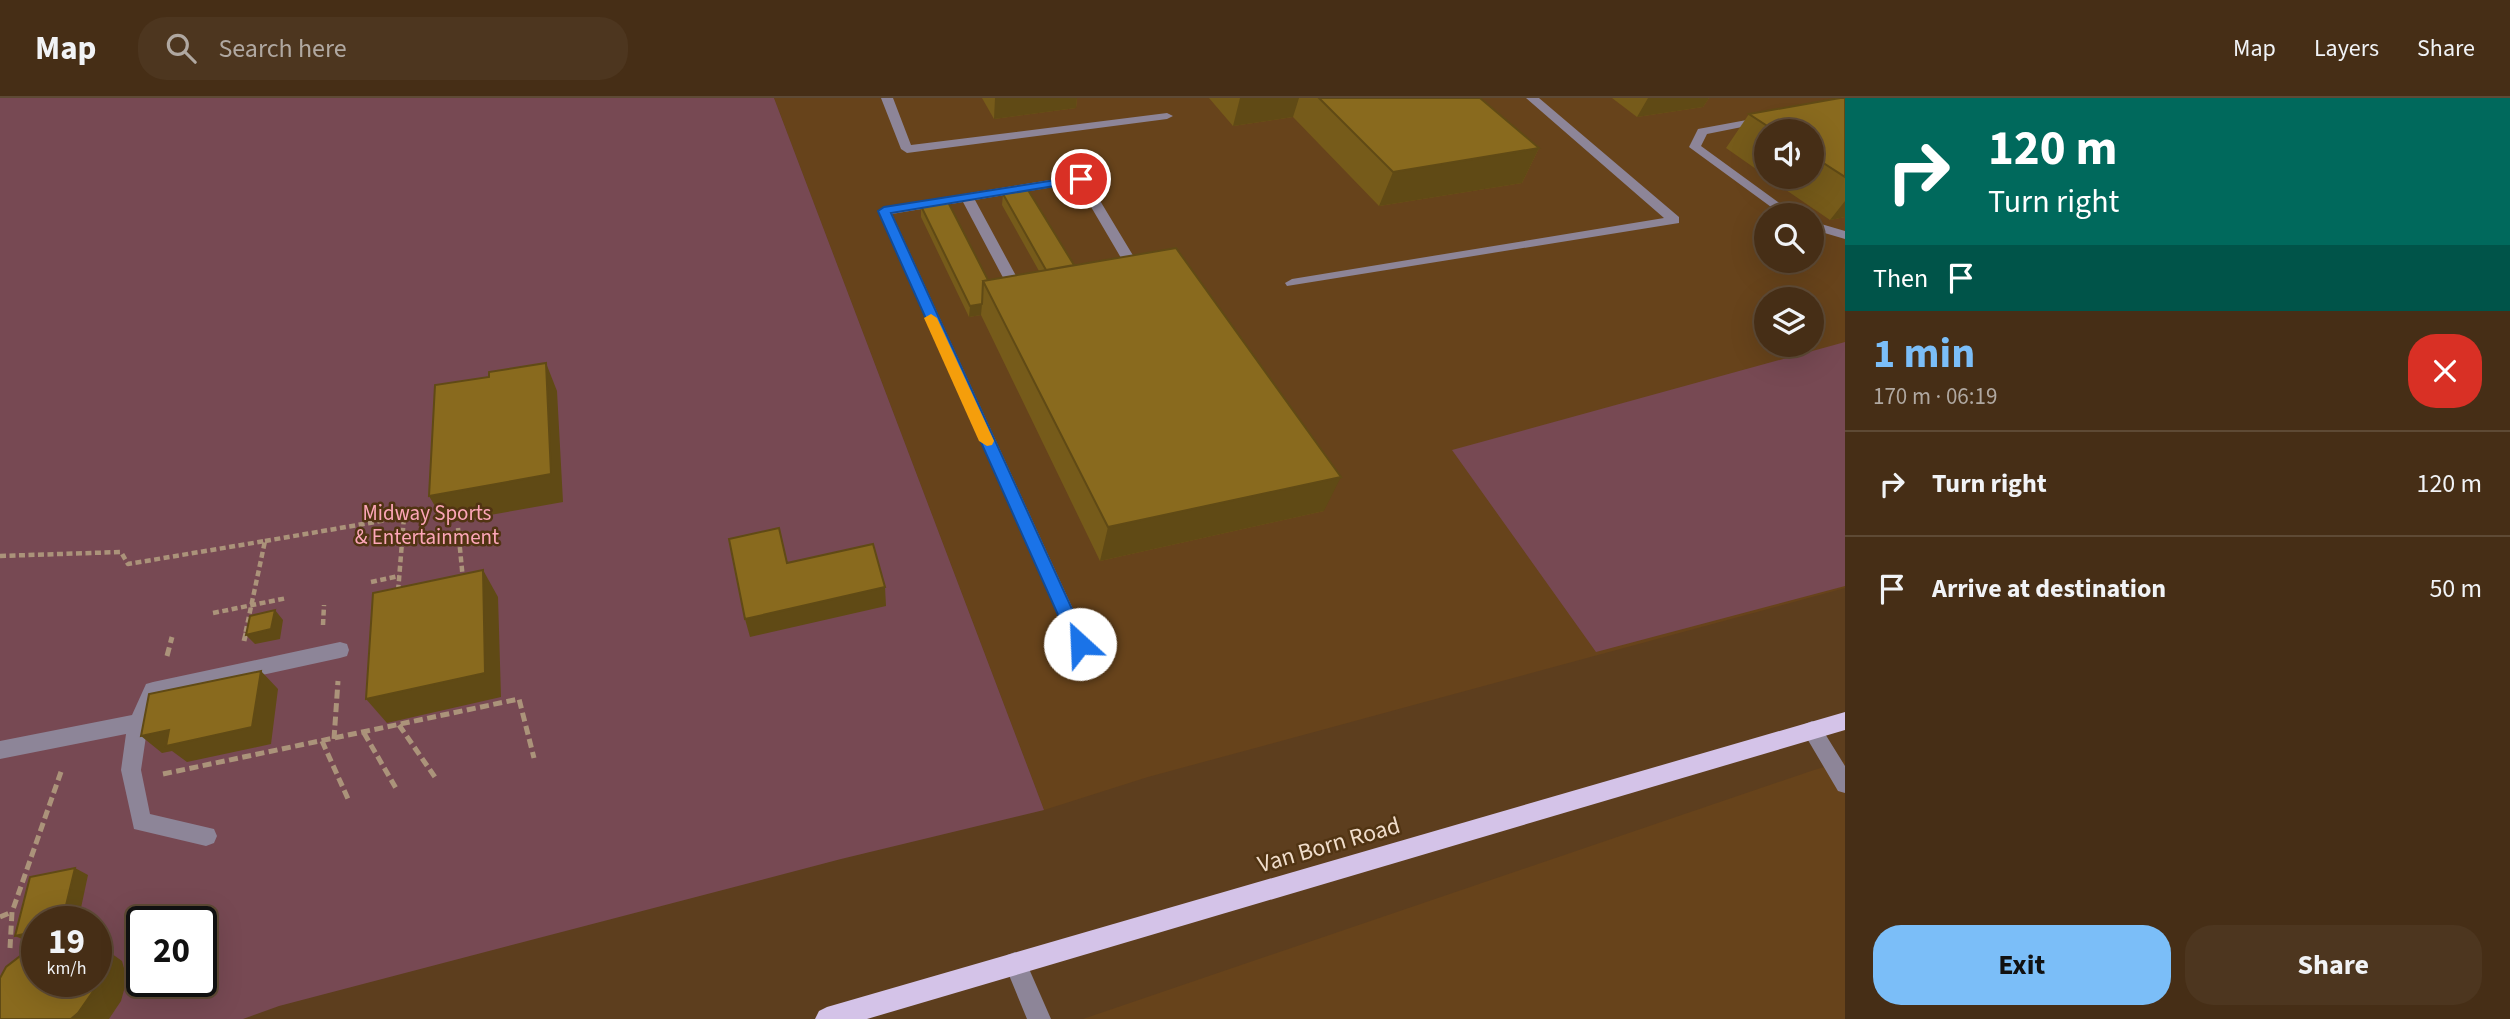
<!DOCTYPE html>
<html lang="en">
<head>
<meta charset="utf-8">
<style>
	body { margin:0; font-family:"Source Sans 3",sans-serif; background:#4d361f; color:#f1f3f6; height:100vh; display:flex; flex-direction:column; font-size:26px; white-space:nowrap }
	* { box-sizing:border-box; margin:0 }
	p { font-size:23px; color:#b0a8a1 }
	.icon { flex:none; width:38px; height:38px; fill:none; stroke:currentColor; stroke-width:2; stroke-linecap:round; stroke-linejoin:round }
	.map { position:relative; flex:1; overflow:hidden }
	.sheet { display:flex; flex-direction:column; background:#462e16; width:665px }
	.sheet>* { flex:none }
	.top-card { background:#00695c; color:#fff; overflow:hidden }
	.buttons { position:absolute; left:1754px; top:21px; display:grid; gap:14px }
	.buttons a { display:grid; place-items:center; width:70px; height:70px; border-radius:50%; background:#462e16; box-shadow:0 7px 28px #0002,0 0 0 2px #5e4a35; font-size:35px }
	.speed { position:absolute; left:21px; top:808px; display:flex; gap:14px; font-size:35px; font-weight:700; text-align:center }
	.speed>* { display:grid; place-content:center; width:91px; height:91px; border-radius:50%; background:#462e16; box-shadow:0 7px 28px #0002,0 0 0 2px #5e4a35; line-height:1 }
	.speed small { font-size:18px; font-weight:400 }
	.speed .limit { border:4px solid #111; border-radius:10px; background:#fff; color:#111 }
	.pin { position:absolute; display:grid; place-items:center; width:60px; height:60px; color:#fff; margin:-30px; border:4px solid #fff; border-radius:50%; box-shadow:0 2px 7px #0007 }
	.me { position:absolute; width:77px; margin:-38px; rotate:335deg; stroke-linejoin:round; filter:drop-shadow(0 0 5px #0008) }
	.turn { display:flex; align-items:center; gap:24px; height:147px; padding:0 28px; font-size:32px }
	.turn .icon { width:91px; height:91px; stroke-width:2.5 }
	.turn b { display:block; font-size:49px; line-height:60px }
	.then { display:flex; align-items:center; height:66px; padding:0 28px; background:#0003; gap:14px; font-size:26px }
	.round { display:grid; place-items:center; flex:none; width:74px; height:74px; border-radius:28px; background:#4d361f }
	.summary { display:flex; align-items:center; justify-content:space-between; height:119px; padding:0 28px }
	h1 { font-size:42px; font-weight:700; line-height:52px; color:#7bbef8 }
	.button { display:flex; gap:14px; margin-top:auto; padding:14px 28px }
	.button a { flex:1; height:80px; border-radius:28px; background:#7bbef8; color:#111; font-size:28px; font-weight:700; line-height:80px; text-align:center }
	.button a+a { background:#4d361f; color:#f1f3f6 }
	ul { padding:0; list-style:none }
	li { display:flex; align-items:center; gap:21px; height:105px; padding:0 28px; border-top:2px solid #5e4a35 }
	li div { flex:1 }
	li b { display:block; font-size:26px }
	li em { font-style:normal }
	header { display:flex; align-items:center; gap:42px; box-sizing:border-box; height:98px; padding:0 35px; background:#462e16; border-bottom:2px solid #5e4a35 }
	header strong { font-size:33px }
	nav { display:flex; gap:38px; margin-inline-start:auto; font-size:24px }
	.search { width:490px; height:63px; background:#4d361f; display:flex; align-items:center; gap:18px; box-sizing:border-box; padding:0 24px; border-radius:28px; color:#b0a8a1; font-size:26px }
	main { display:flex; flex:1; min-height:0 }
	.map>svg:first-child { display:block }
	.built { fill:#67431b; fill-rule:evenodd }
	.green { fill:#774953; fill-rule:evenodd }
	.lines { fill:none; stroke-linecap:round; stroke-linejoin:round }
	.path-far1 { stroke:#ab937a; stroke-width:4.5; stroke-dasharray:6 3.5; stroke-linecap:butt }
	.path { stroke:#ab937a; stroke-width:5; stroke-dasharray:9 4.5; stroke-linecap:butt }
	.minor { fill:#8d8598; fill-rule:evenodd }
	.major { fill:#d4c3e8; fill-rule:evenodd }
	.wall { fill:#765b1a }
	.shaded-wall { fill:#604a15 }
	.building { fill:#896a1e; stroke:#604a15; stroke-width:2 }
	.route { fill:#1a73e8; stroke:#114b97; stroke-width:2 }
	.slow { fill:#f59e0b }
	.labels { text-anchor:middle; dominant-baseline:central; stroke-width:5; stroke-linejoin:round; paint-order:stroke }
	.park-label { font-size:21px; fill:#fca6b8; stroke:#513413 }
	.near-street-label { font-size:24px; fill:#f0ddcb; stroke:#513413 }
</style>
</head>
<body>
<header>
<strong>Map</strong>
<div class="search"><svg class="icon" aria-label="search" viewBox="0 0 24 24"><circle cx="10" cy="10" r="6"/><path d="M15 15l6 6"/></svg>Search here</div>
<nav><a>Map</a><a>Layers</a><a>Share</a></nav>
</header>
<main>
<div class="map">
<svg width="1845" height="921" viewBox="0 0 1845 921">
	<rect width="100%" height="100%" fill="#5d3e1e"/>
	<path class="built" d="M774,0H1845V490L1148,679L1044,712ZM1766,33H1811V79H1766ZM1766,117H1811V163H1766ZM1766,201H1811V247H1766Z
		M1845,663V921H1083L1814,672Z"/>
	<path class="green" d="M0,0H774L1044,712L841,761L279,908L243,921H0ZM37,824H96V884H37ZM142,824H201V884H142Z
		M1845,244V488L1596,554L1452,352Z"/>
	<g class="lines">
		<path class="path-far1" d="M458,430L463,482
			M265,443L404,419L398,494
			M0,458L121,454L128,466L265,443L245,537
			M371,484L399,478
			M213,515L287,500
			M323,527L324,507"/>
		<path class="path" d="M244,543L246,535
			M167,558L172,539
			M399,627L437,682
			M364,635L397,692
			M334,641L338,583
			M322,643L349,703
			M163,676L519,601L534,660
			M0,819L12,814
			M10,850L12,814L62,671"/>
		<path class="minor" d="M881,0H893L911,47L1167,15L1173,18L1167,21L907,55L901,51Z
			M1526,0H1539L1679,119V125L1287,188L1285,185L1292,181L1664,120Z
			M1763,19L1769,22L1767,24L1707,36L1701,48L1796,117H1782L1689,49L1698,31Z
			M1081,77L1087,81L1146,179L1144,182H1134L1077,85L975,102L1022,189L1015,193L1008,189L963,104L892,116L1089,546L1087,552L1080,554L1073,552L1071,546L878,113L884,109Z
			M1811,123L1845,133V141L1811,131Z
			M340,544L347,546L349,552L347,558L340,560L160,599L148,625L141,672L150,716L214,731L217,738L214,745L206,748L134,731L121,672L126,636L0,661V643L132,617L146,586L153,584Z
			M1812,623L1819,626L1845,668V695L1838,693L1802,632L1805,626Z
			M1015,854L1023,857L1051,921H1027L1004,865L1007,857Z"/>
		<path class="major" d="M1845,614V632L867,921H815L819,913L827,909Z"/>
	</g>
	<path class="wall" d="M982,0H1077L1076,10L994,21Z
		M1209,0H1480L1539,50L1522,85L1379,108L1293,19L1233,28Z
		M1612,0H1709L1703,9L1637,19Z
		M1845,0V119L1830,122L1767,79H1811V33H1766V78L1726,50L1749,16Z
		M1003,96L1074,167L1324,413L1100,463L981,217L969,219L921,119V108L988,182L1039,173L1002,107Z"/>
	<path class="shaded-wall" d="M995,0H1077L1076,10L994,21Z
		M1240,0H1299L1293,19L1233,28Z
		M1648,0H1709L1703,9L1637,19Z
		M1539,50L1522,85L1379,108L1393,74Z
		M1845,103V119L1830,122Z
		M982,206L981,217L969,219L970,208Z
		M546,265L557,293L563,404L445,425L429,398Z
		M1341,379L1324,413L1100,463L1108,429Z
		M483,472L498,499L501,599L387,625L366,601Z
		M885,489L886,508L750,539L745,521Z
		M275,512L283,522L280,541L255,546L246,537Z
		M261,573L278,591L271,646L187,664L172,653L162,655L141,638Z
		M75,770L88,777L78,824H62Z
		M37,833V843L29,844L15,838Z
		M96,847L108,853L122,863L127,881L121,903L109,921H71L96,851Z"/>
	<path class="building" d="M1319,0H1480L1539,50L1393,74Z
		M1840,0H1845V79L1811,57V33H1775L1749,16Z
		M1028,92L1074,167L1046,172L1003,96Z
		M948,104L988,182L983,183L982,206L970,208L921,108Z
		M1176,150L1341,379L1108,429L983,183Z
		M546,265L551,376L429,398L435,287L489,279V274Z
		M779,430L787,465L873,446L885,489L745,521L729,441Z
		M483,472L485,575L366,601L373,495Z
		M275,512L271,531L246,537L250,518Z
		M261,573L252,629L166,648L169,632L141,638L149,596Z
		M75,770L62,824H37V833L15,838L30,779Z
		M37,849V884H96V851L101,869L94,892L78,915L71,921H0V880L6,869L28,852Z"/>
	<path class="route" d="M1081,78L1087,81L1085,83L891,115L1088,546L1086,551H1074L1071,546L878,113L884,109Z"/>
	<path class="slow" d="M931,216L937,220L994,343L992,347L987,348L979,343L924,220Z"/>
	<g class="labels">
		<g class="park-label">
			<text x="427" y="415">Midway Sports<tspan x="427" dy="24">&amp; Entertainment</tspan></text>
		</g>
		<g class="near-street-label">
			<text transform="translate(1329 747) rotate(-16)">Van Born Road</text>
		</g>
	</g>
</svg>
<div class="buttons">
<a><svg class="icon" aria-label="sound" viewBox="0 0 24 24"><path d="M4 9h4l5-4v14l-5-4H4zM17 9q2 3 0 6"/></svg></a>
<a><svg class="icon" aria-label="search" viewBox="0 0 24 24"><circle cx="10" cy="10" r="6"/><path d="M15 15l6 6"/></svg></a>
<a><svg class="icon" aria-label="layers" viewBox="0 0 24 24"><path d="M12 4l9 5-9 5-9-5zM3 14l9 5 9-5"/></svg></a>
</div>
<div class="speed"><div>19<small>km/h</small></div><div class="limit">20</div></div>
<div class="pin" style="left:1081px;top:81px;background:#d93025"><svg class="icon" aria-label="arrive" viewBox="0 0 24 24"><path d="M6 21V4h12l-3 4 3 4H6"/></svg></div>
<svg class="me" style="left:1080px;top:546px" viewBox="-20 -20 40 40"><circle r="19" fill="#fff"/><path d="M0-13L10 11 0 6-10 11z" fill="#1a73e8"/></svg>
</div>
<section class="sheet">
<div class="top-card">
<div class="turn"><svg class="icon" aria-label="right" viewBox="0 0 24 24"><path d="M7 20v-9h11M14 6l5 5-5 5"/></svg><div><b>120 m</b>Turn right</div></div>
<div class="then">Then<svg class="icon" aria-label="arrive" viewBox="0 0 24 24"><path d="M6 21V4h12l-3 4 3 4H6"/></svg></div>
</div>
<div class="summary"><div><h1>1 min</h1><p>170 m · 06:19</p></div><a class="round" style="background:#d93025;color:#fff"><svg class="icon" aria-label="close" viewBox="0 0 24 24"><path d="M6 6l12 12M18 6L6 18"/></svg></a></div>
<ul>
<li><svg class="icon" aria-label="right" viewBox="0 0 24 24"><path d="M7 20v-9h11M14 6l5 5-5 5"/></svg><div><b>Turn right</b></div><em>120 m</em></li>
<li><svg class="icon" aria-label="arrive" viewBox="0 0 24 24"><path d="M6 21V4h12l-3 4 3 4H6"/></svg><div><b>Arrive at destination</b></div><em>50 m</em></li>
</ul>
<div class="button"><a>Exit</a><a>Share</a></div>
</section>
</main>
</body>
</html>
